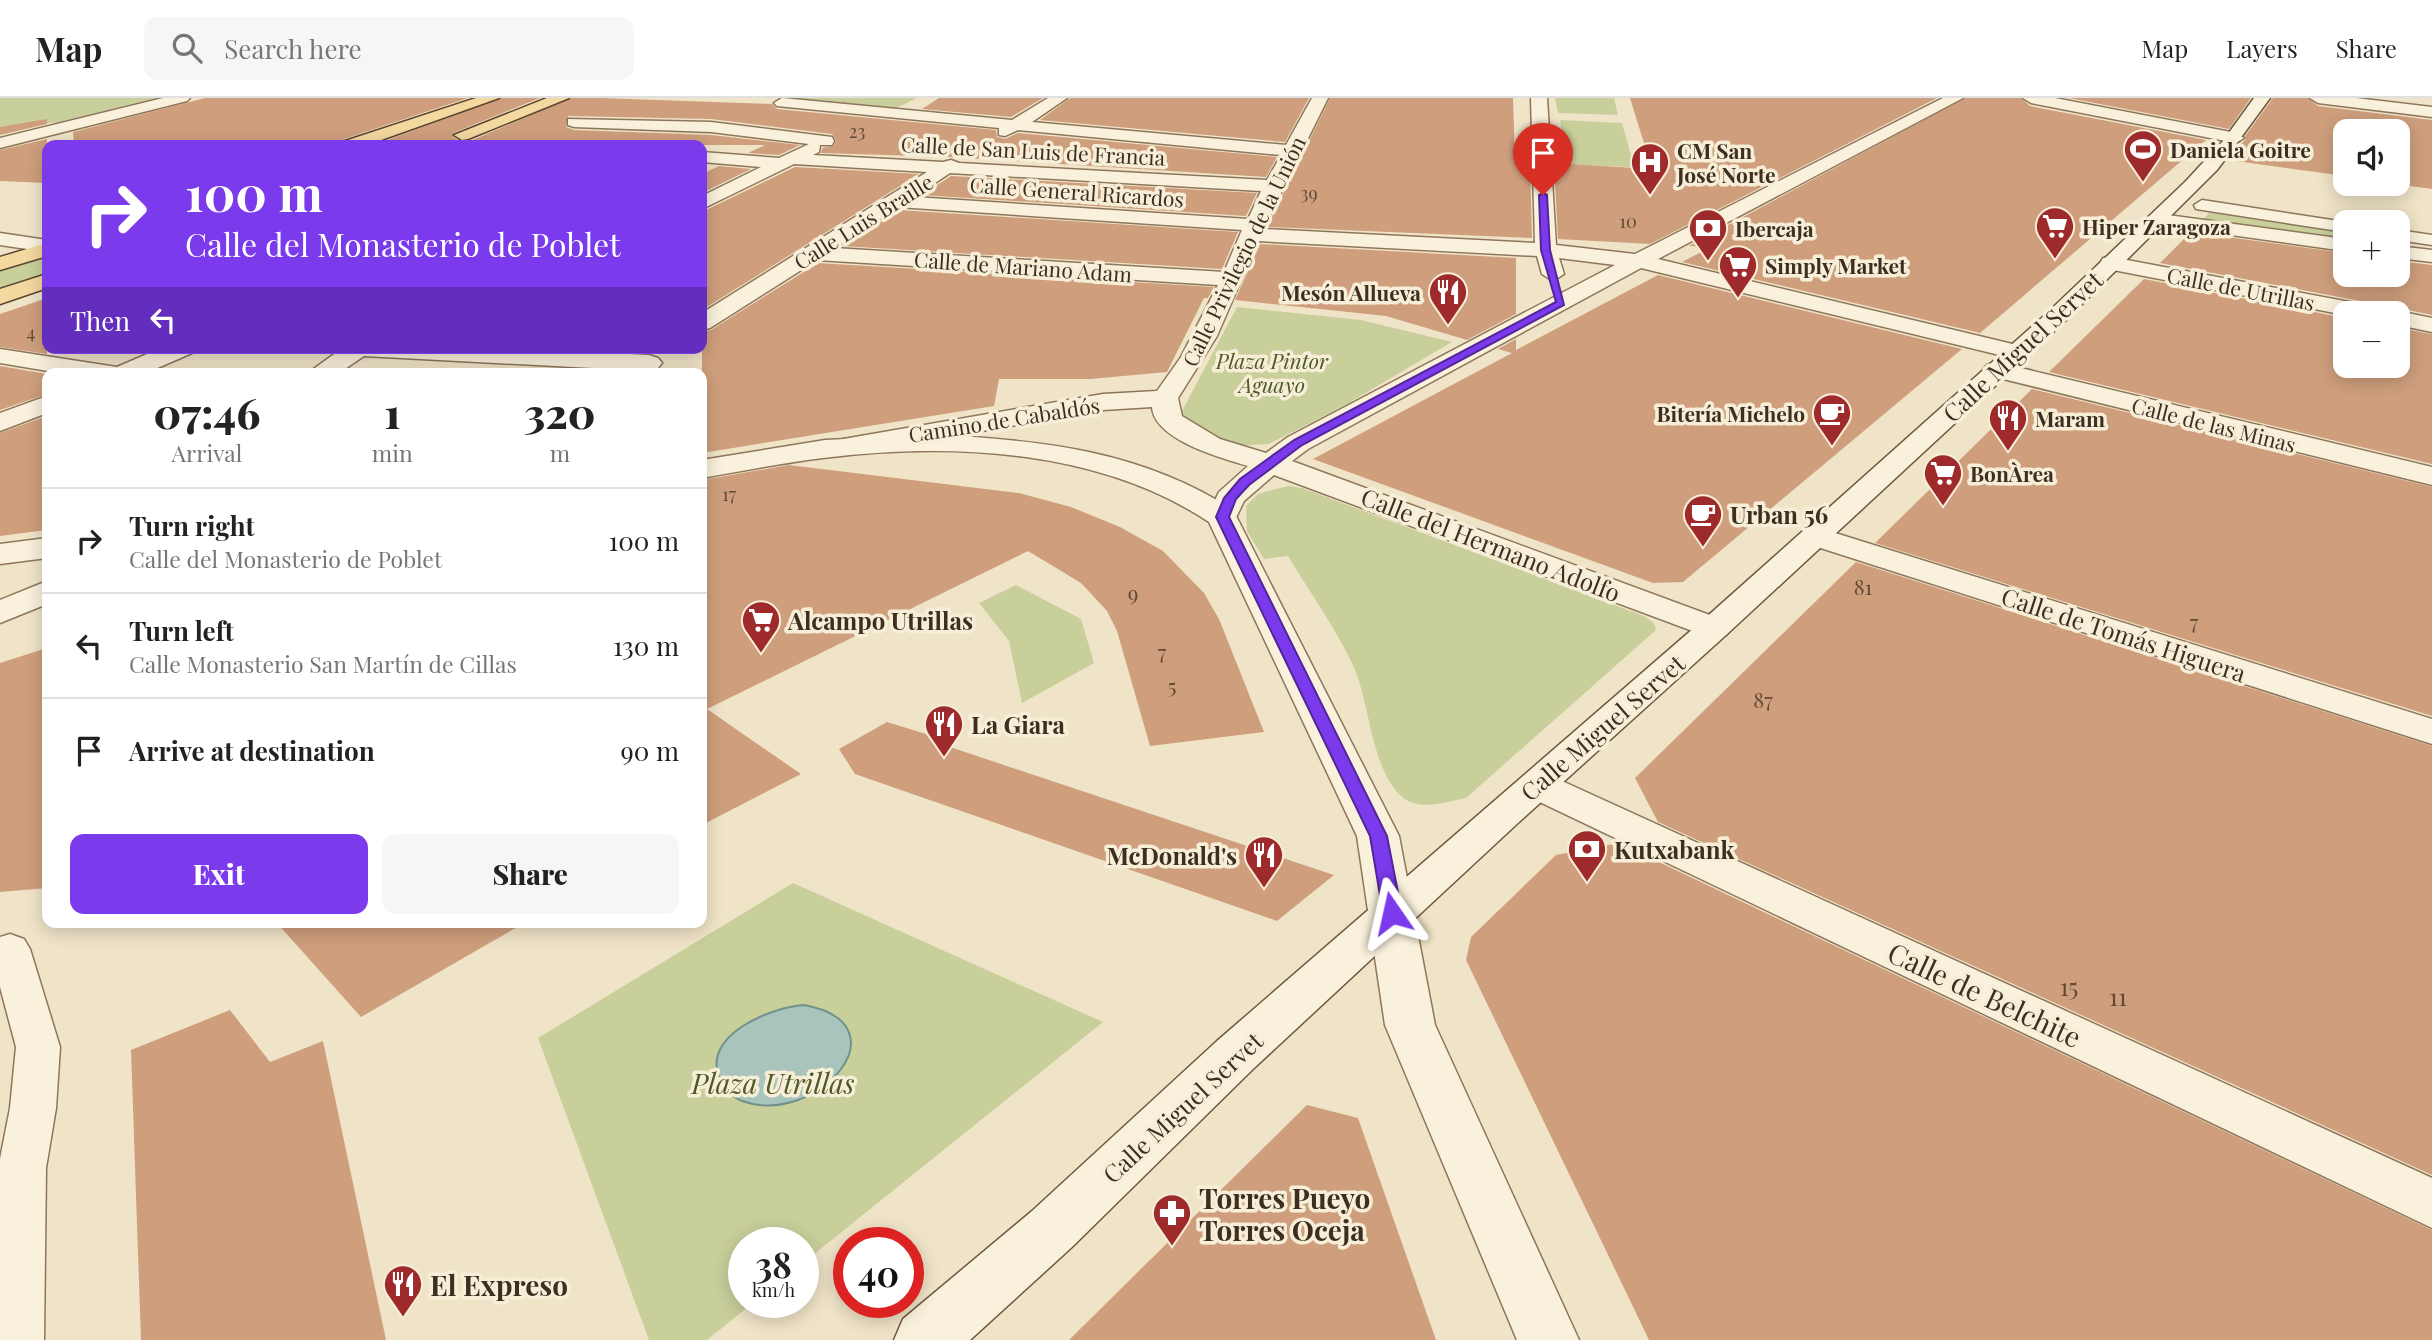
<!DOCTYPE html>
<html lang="en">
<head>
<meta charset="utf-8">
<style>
	body { margin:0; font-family:"Playfair Display",serif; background:#f6f6f6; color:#222; height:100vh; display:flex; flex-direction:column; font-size:26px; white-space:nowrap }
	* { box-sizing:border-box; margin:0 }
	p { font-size:23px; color:#767676 }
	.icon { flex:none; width:38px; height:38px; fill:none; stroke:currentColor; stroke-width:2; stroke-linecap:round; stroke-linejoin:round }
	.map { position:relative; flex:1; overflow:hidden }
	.panel { position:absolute; left:42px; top:270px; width:665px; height:560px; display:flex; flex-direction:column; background:#fff; border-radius:14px; box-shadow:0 4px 18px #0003 }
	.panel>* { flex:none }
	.banner { position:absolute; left:42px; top:42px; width:665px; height:214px; border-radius:14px; box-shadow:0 4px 18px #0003; background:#7c3aed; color:#fff; overflow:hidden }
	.fabs { position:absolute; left:2333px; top:21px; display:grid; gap:14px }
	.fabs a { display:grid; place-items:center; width:77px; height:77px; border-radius:14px; background:#fff; box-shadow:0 4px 18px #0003; font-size:35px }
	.speed { position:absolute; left:728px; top:1129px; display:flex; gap:14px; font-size:35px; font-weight:700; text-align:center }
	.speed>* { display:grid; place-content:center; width:91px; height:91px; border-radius:50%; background:#fff; box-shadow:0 4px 18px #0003; line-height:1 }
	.speed small { font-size:18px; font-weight:400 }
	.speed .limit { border:10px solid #d22; background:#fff; color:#111 }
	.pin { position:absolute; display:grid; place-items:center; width:60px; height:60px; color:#fff; margin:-72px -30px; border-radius:50% 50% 50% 0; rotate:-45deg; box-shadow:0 0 7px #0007 }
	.pin .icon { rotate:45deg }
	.me { position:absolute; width:77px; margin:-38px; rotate:349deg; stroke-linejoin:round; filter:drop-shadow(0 0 5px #0008) }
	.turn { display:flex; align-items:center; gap:24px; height:147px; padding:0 28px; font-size:32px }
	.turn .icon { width:91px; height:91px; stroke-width:2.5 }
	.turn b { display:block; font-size:49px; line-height:60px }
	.then { display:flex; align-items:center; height:66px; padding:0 28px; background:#0003; gap:14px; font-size:26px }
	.eta { display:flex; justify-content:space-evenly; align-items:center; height:119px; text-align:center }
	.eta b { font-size:42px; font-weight:800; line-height:49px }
	.action { display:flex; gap:14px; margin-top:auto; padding:14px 28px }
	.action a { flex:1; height:80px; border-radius:14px; background:#7c3aed; color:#fff; font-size:28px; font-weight:800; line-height:80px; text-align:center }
	.action a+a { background:#f6f6f6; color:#222 }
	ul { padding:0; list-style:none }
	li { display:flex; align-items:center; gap:21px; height:105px; padding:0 28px; border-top:2px solid #e0e0e0 }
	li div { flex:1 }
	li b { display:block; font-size:26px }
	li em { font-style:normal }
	header { display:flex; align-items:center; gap:42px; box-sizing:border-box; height:98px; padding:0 35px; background:#fff; border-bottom:2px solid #e0e0e0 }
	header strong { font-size:33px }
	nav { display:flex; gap:38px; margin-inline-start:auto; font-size:24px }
	.search { width:490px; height:63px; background:#f6f6f6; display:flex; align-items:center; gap:18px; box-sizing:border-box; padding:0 24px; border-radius:14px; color:#767676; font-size:26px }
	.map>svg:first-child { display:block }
	.green { fill:#c9cf9b }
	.water { fill:#a9c4bc; stroke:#6f938a; stroke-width:2 }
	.building { fill:#cf9f7d }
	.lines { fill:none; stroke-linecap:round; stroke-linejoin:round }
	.pedestrian-casing { stroke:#8d765c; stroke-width:3 }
	.minor-casing { stroke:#8d765c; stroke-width:3 }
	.tertiary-casing { stroke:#8d765c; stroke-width:3 }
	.secondary-casing { stroke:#6f573f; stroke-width:3 }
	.primary-casing { stroke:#5b4430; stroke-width:3 }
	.pedestrian { fill:#faf1dc; fill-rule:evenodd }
	.minor { fill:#faf1dc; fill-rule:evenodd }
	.tertiary { fill:#faf1dc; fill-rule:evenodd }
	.secondary { fill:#faf1dc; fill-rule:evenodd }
	.primary { fill:#f3d9a0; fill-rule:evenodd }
	.route { fill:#7c3aed; stroke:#51269a; stroke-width:2 }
	.labels { text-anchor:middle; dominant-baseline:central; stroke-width:7; stroke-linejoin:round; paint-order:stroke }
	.far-number-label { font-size:18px; fill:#624a37 }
	.far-poi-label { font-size:21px; font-weight:bold; fill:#3d2e20; stroke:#f7eed8; text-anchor:start }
	.far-street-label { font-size:21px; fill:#3d2e20; stroke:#f7eed8 }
	.far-park-label { font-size:21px; font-style:italic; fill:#4d5a26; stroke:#f7eed8 }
	.number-label { font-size:21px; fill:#624a37 }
	.street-label { font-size:24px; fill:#3d2e20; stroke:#f7eed8 }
	.poi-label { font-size:24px; font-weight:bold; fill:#3d2e20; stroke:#f7eed8; text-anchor:start }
	.near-number-label { font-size:24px; fill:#624a37 }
	.near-street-label { font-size:28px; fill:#3d2e20; stroke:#f7eed8 }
	.near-park-label { font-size:28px; font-style:italic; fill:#4d5a26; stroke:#f7eed8 }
	.near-poi-label { font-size:28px; font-weight:bold; fill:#3d2e20; stroke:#f7eed8; text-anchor:start }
</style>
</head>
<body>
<header>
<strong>Map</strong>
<div class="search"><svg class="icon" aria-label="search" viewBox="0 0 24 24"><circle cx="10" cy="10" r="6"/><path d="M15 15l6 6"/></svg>Search here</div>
<nav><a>Map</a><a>Layers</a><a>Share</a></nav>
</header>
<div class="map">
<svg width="2432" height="1242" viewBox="0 0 2432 1242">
	<rect width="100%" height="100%" fill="#f0e4c8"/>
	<path class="green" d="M0,0H156L60,24L0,29Z
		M799,0H917L890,13L792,3Z
		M1555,0H1614L1618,17L1558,15Z
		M1560,22L1622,25L1631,57L1758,82L1744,89L1649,70L1567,66Z
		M2220,104L2355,124H2345V143L2200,124Z
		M47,159V176L0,191V173Z
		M1237,209L1361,222L1452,244L1347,306L1269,346L1232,348L1184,320L1182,313Z
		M1288,388L1302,390L1644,518L1654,525L1656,532L1466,700C1444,704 1417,715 1399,696C1370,666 1370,602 1352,565C1334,528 1309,493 1288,458L1264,461L1247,433L1246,408L1258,396Z
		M1016,487L1081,521L1094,565L1022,605L1009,543L979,505Z
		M793,785L1103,924L803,1165V1144H744V1204H754L707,1242H649L538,940Z"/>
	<path class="water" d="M804,907C908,926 817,1030 742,1003C732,999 725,991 720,981C700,937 772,909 804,907Z"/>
	<path class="building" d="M205,0H468L344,41L339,47H74L73,34Z
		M501,0H540L453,35V39L461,44H468L571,0H600L772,6L777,11L996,32L997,39L1005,41L1018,35L1277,59L1266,79L950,59L821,55L822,50L834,48L836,42L832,36L711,21L568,18L566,29L574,32L711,37L800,47L779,57L748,55L765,47H374Z
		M939,0H1043L1011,19L922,11Z
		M1070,0H1309L1285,44L1040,22Z
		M1330,0H1513L1515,63L1530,64L1532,140L1267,129Z
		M1630,0H1937L1650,146L1558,141L1554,65L1652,71Z
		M1965,0H2021L2030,8L2206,42L1980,235L1682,164L1711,149L1689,148Z
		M2069,0H2251L2229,31Z
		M2273,0H2308L2318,8L2432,22V91L2396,86L2398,33H2345V78L2236,63L2231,57L2246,41L2245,38Z
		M47,21V26L0,37V29Z
		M47,41V85L0,83V52Z
		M719,68L751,71L702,95V76Z
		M795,69L919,76L702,212V114Z
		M951,78L1257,95L1246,118L922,97Z
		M899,112L1238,134L1222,171L842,148Z
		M2191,134L2345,155V177H2398V163L2432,167V217L2399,210L2386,215L2381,208L2371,205L2160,165Z
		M1260,146L1516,160V216L1467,242L1386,218L1235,202Z
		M818,165L1214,189L1208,200H1204L1167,274L1091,281H999L994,308L702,355V234L711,232Z
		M1658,177L1962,251L1683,484L1653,485L1313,361L1512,255L1498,251L1516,241V252Z
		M2144,181L2345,220V268H2398V230L2432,236V366L2049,274Z
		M47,200V256L0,249V216Z
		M0,268L47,276V296L0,312Z
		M2032,291L2432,389V618L1875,445Z
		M47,318V432L0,438V335Z
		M789,367L1019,395L1071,409L1120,429L1163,453L1204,495L1219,521L1264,634L1150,648L1117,533L1107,513L1081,485L1028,453L707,611L801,676L702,727V382Z
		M1856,464L2432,648V1077L1658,724L1635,680Z
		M47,550V790L0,794V565Z
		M887,624L939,640L935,644L1334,777L1277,823L855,676L839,651Z
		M1619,745L2432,1132V1242H1649L1466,862L1471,839L1556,757Z
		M276,824H526L361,919Z
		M230,912L270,964L323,943L386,1242H141L131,952Z
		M1307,1007L1358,1020L1436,1242H1069Z"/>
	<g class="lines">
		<g class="pedestrian-casing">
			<path id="pedestrian" d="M2202,102L2345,124V134L2196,111L2194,107Z
				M2398,132L2432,137V147L2398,142Z
				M10,836L24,841L30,851L60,949L56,1010L46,1070L44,1242H0V1061L10,1010L16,949L0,889V839Z"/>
		</g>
		<g class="minor-casing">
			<path id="minor" d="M163,0H190L187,3L0,50V40Z
				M782,0L1012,22L1048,0H1067L1032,24L1286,47L1312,0H1328L1263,131L1535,145L1531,0H1547L1556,147L1635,156L1943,0H1963L1658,161L2025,249L2028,254L2025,259L2016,261L1641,170L1308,351L1292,363L1726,523L1732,530L1726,537L1714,541L1274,377L1244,403L1233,426L1222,428L1211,426L1207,419L1219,394L1248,368C1222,360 1154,342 1152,309L1103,312L849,356L839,354L835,348L839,342L849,340L1103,296L1157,293L1181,259L1218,187L817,162L710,230L702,232V215L927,74L794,66L702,111V98L761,69L702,64V54L779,60L809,46L711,34L574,29L568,27V21L711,24L832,39L834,43L832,47H820L819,54L813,57L943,64L951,62L959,65L1267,82L1281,57L1018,32L1005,38L999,37V30L777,8L774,5ZM950,75L1261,93L1248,121L914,99ZM898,109L1242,132L1224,174L834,150ZM1258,143L1537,158L1542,176L1553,183L1564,176L1559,160L1615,167L1288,339L1266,355L1220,341L1182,318L1178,300L1217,238Z
				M2023,0H2055L2236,35L2244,40L2236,45L2031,5Z
				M2310,0H2356L2432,9V19L2318,5Z
				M2160,116L2345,141V153L2153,126L2150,122Z
				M0,135L47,142V154L0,147Z
				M2398,148L2432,152V164L2398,160Z
				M2111,159L2371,208L2379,210L2383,215L2345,217L2103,170L2100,165L2103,160Z
				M2398,213L2432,220V234L2398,227V215H2390Z
				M161,250H195L192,255L146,275H60L0,265V251L117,269Z
				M334,250H502L649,257L658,260L662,265L658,270L649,273L364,258L339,275H308L337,254Z
				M1996,264L2432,369V387L1987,277L1983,272L1987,267Z
				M47,298V315L0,333V315Z
				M1816,429L2432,621V646L1805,445L1800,438L1805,431Z
				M47,483V506L0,525V502Z
				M1537,674L1551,678L2432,1080V1130L1523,696L1517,687L1523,678Z"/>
		</g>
		<g class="tertiary-casing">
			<path id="tertiary" d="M936,337C1042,342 1142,353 1233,412L1399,738L1435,927L1579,1242H1517L1385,927L1357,738L1209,424C1099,351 951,344 823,360C782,365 742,373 702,380V362L825,342Z
				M47,440V460L0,466V446Z"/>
		</g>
		<g class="secondary-casing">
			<path id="secondary" d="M2254,0H2270L2217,72L2061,227L1726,537L1519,724L1253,971L1072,1149L970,1242H894L903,1221L1032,1113L1217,943L1702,523L2045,217L2185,84L2223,43Z"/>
		</g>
		<g class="primary-casing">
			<path id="primary" d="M476,0H499L367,47H342L345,43Z
				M547,0H569L468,41L462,42L454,37Z
				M47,145V158L0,172V159Z
				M47,176V190L0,206V191Z"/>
		</g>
		<use href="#pedestrian" class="pedestrian"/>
		<use href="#minor" class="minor"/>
		<use href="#tertiary" class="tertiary"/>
		<use href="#secondary" class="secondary"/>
		<use href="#primary" class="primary"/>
	</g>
	<path class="route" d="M1543,95L1547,97L1550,152L1564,207L1302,347L1249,387L1236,401L1229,419L1387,738L1402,815L1392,821L1383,815L1370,738L1216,419L1224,400L1240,381L1294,342L1556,204L1541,152L1539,97Z"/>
	<defs>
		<g id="stadium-pin" transform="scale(2.0125)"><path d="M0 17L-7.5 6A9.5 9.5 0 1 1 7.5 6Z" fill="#9e2a2b" stroke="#f7eed8"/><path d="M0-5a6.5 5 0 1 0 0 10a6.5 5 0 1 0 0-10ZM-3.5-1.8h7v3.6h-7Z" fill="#fff"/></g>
		<g id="hospital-pin" transform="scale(2.0125)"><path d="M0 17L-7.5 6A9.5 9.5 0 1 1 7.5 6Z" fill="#9e2a2b" stroke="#f7eed8"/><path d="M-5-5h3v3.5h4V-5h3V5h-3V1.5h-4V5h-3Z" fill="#fff"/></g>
		<g id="supermarket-pin" transform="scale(2.0125)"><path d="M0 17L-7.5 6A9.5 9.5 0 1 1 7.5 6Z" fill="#9e2a2b" stroke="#f7eed8"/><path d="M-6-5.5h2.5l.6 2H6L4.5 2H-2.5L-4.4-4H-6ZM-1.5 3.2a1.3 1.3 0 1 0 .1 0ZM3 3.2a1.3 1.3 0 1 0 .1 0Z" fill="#fff"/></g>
		<g id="bank-pin" transform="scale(2.0125)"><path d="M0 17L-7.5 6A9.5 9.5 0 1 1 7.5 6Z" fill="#9e2a2b" stroke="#f7eed8"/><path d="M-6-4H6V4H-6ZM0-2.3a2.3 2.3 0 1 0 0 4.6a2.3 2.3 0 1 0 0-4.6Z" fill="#fff"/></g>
		<g id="restaurant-pin" transform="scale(2.0125)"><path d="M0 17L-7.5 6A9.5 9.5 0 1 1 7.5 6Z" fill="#9e2a2b" stroke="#f7eed8"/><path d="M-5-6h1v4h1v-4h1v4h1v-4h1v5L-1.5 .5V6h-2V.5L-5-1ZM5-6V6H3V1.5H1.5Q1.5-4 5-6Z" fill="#fff"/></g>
		<g id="cafe-pin" transform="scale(2.0125)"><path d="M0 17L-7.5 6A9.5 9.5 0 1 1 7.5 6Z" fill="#9e2a2b" stroke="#f7eed8"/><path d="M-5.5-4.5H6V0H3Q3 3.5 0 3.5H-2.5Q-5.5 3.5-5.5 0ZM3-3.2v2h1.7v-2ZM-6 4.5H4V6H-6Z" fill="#fff"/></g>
		<g id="pharmacy-pin" transform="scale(2.0125)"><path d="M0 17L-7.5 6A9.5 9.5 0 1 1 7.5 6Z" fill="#9e2a2b" stroke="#f7eed8"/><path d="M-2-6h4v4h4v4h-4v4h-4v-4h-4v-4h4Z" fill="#fff"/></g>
	</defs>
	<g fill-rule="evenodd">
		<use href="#stadium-pin" x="2143" y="51"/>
		<use href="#hospital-pin" x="1650" y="64"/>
		<use href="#supermarket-pin" x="2055" y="128"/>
		<use href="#bank-pin" x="1708" y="130"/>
		<use href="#supermarket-pin" x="1738" y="167"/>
		<use href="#restaurant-pin" x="1448" y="194"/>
		<use href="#cafe-pin" x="1832" y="315"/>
		<use href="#restaurant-pin" x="2008" y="320"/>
		<use href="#supermarket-pin" x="1943" y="375"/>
		<use href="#cafe-pin" x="1703" y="416"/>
		<use href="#supermarket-pin" x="761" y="522"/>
		<use href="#restaurant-pin" x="944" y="626"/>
		<use href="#bank-pin" x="1587" y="751"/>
		<use href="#restaurant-pin" x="1264" y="757"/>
		<use href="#pharmacy-pin" x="1172" y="1115"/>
		<use href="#restaurant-pin" x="403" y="1186"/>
	</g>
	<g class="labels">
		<g class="far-number-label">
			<text x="857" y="33">23</text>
			<text x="1309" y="95">39</text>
			<text x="1628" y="123">10</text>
			<text x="31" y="234">4</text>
			<text x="729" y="396">17</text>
		</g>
		<g class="far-poi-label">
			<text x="2170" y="51">Daniela Goitre</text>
			<text x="1677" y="52">CM San<tspan x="1677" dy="24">José Norte</tspan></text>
			<text x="2082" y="128">Hiper Zaragoza</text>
			<text x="1735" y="130">Ibercaja</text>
			<text x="1765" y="167">Simply Market</text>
			<text x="1421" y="194" text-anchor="end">Mesón Allueva</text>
			<text x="1805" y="315" text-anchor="end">Bitería Michelo</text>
			<text x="2035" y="320">Maram</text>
			<text x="1970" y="375">BonÀrea</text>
		</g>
		<g class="far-street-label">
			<text transform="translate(1033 52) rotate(3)">Calle de San Luis de Francia</text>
			<text transform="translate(1077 93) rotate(4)">Calle General Ricardos</text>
			<text transform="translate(863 123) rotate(-32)">Calle Luis Braille</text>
			<text transform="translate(1243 153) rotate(-64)">Calle Privilegio de la Unión</text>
			<text transform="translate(1023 168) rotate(4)">Calle de Mariano Adam</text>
			<text transform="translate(2241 190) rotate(11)">Calle de Utrillas</text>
			<text transform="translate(1004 321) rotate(-9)">Camino de Cabaldós</text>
			<text transform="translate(2214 326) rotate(14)">Calle de las Minas</text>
		</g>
		<g class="far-park-label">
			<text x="1272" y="262">Plaza Pintor<tspan x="1272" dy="24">Aguayo</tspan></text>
		</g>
		<g class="number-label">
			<text x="1863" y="488">81</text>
			<text x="1133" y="494">9</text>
			<text x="2194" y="523">7</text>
			<text x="1162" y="553">7</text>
			<text x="1172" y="587">5</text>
			<text x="1763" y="601">87</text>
		</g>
		<g class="street-label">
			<text transform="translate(2022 248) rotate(-43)">Calle Miguel Servet</text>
			<text transform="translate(1491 446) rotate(21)">Calle del Hermano Adolfo</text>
			<text transform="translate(2124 536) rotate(18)">Calle de Tomás Higuera</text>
			<text transform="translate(1602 629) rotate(-41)">Calle Miguel Servet</text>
			<text transform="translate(1182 1009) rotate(-43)">Calle Miguel Servet</text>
		</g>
		<g class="poi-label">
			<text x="1730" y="416">Urban 56</text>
			<text x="788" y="522">Alcampo Utrillas</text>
			<text x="971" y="626">La Giara</text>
			<text x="1614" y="751">Kutxabank</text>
			<text x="1237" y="757" text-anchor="end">McDonald's</text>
		</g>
		<g class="near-number-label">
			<text x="2069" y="888">15</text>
			<text x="2118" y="898">11</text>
		</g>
		<g class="near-street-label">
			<text transform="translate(1985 896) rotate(25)">Calle de Belchite</text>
		</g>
		<g class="near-park-label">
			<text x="773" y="984">Plaza Utrillas</text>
		</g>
		<g class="near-poi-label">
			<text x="1199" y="1099">Torres Pueyo<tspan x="1199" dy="32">Torres Oceja</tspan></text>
			<text x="430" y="1186">El Expreso</text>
		</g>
	</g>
</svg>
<div class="fabs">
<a><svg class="icon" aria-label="sound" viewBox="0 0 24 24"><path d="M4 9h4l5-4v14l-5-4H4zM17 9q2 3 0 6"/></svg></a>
<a>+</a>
<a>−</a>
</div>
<div class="speed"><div>38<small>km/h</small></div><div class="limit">40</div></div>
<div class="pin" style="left:1543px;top:97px;background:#d93025"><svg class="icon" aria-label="arrive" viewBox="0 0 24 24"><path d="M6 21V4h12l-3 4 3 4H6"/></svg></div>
<svg class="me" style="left:1392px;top:815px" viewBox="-20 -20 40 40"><path d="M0-17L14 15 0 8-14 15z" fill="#7c3aed" stroke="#fff" stroke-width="4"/></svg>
<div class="banner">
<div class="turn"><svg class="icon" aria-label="right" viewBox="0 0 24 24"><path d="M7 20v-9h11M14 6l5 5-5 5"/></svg><div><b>100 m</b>Calle del Monasterio de Poblet</div></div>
<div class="then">Then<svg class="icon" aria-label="left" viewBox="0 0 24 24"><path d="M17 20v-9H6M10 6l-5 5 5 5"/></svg></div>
</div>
<section class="panel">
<div class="eta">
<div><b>07:46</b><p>Arrival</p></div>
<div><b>1</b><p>min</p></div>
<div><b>320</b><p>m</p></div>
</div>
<ul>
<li><svg class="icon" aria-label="right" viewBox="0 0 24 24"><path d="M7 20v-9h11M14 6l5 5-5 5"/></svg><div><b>Turn right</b><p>Calle del Monasterio de Poblet</p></div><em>100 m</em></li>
<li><svg class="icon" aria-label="left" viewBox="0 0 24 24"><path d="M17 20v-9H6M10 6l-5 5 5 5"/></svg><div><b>Turn left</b><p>Calle Monasterio San Martín de Cillas</p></div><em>130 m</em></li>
<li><svg class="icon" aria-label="arrive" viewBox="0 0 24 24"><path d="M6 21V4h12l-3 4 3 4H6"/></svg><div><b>Arrive at destination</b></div><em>90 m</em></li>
</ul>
<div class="action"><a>Exit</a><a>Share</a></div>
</section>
</div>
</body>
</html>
